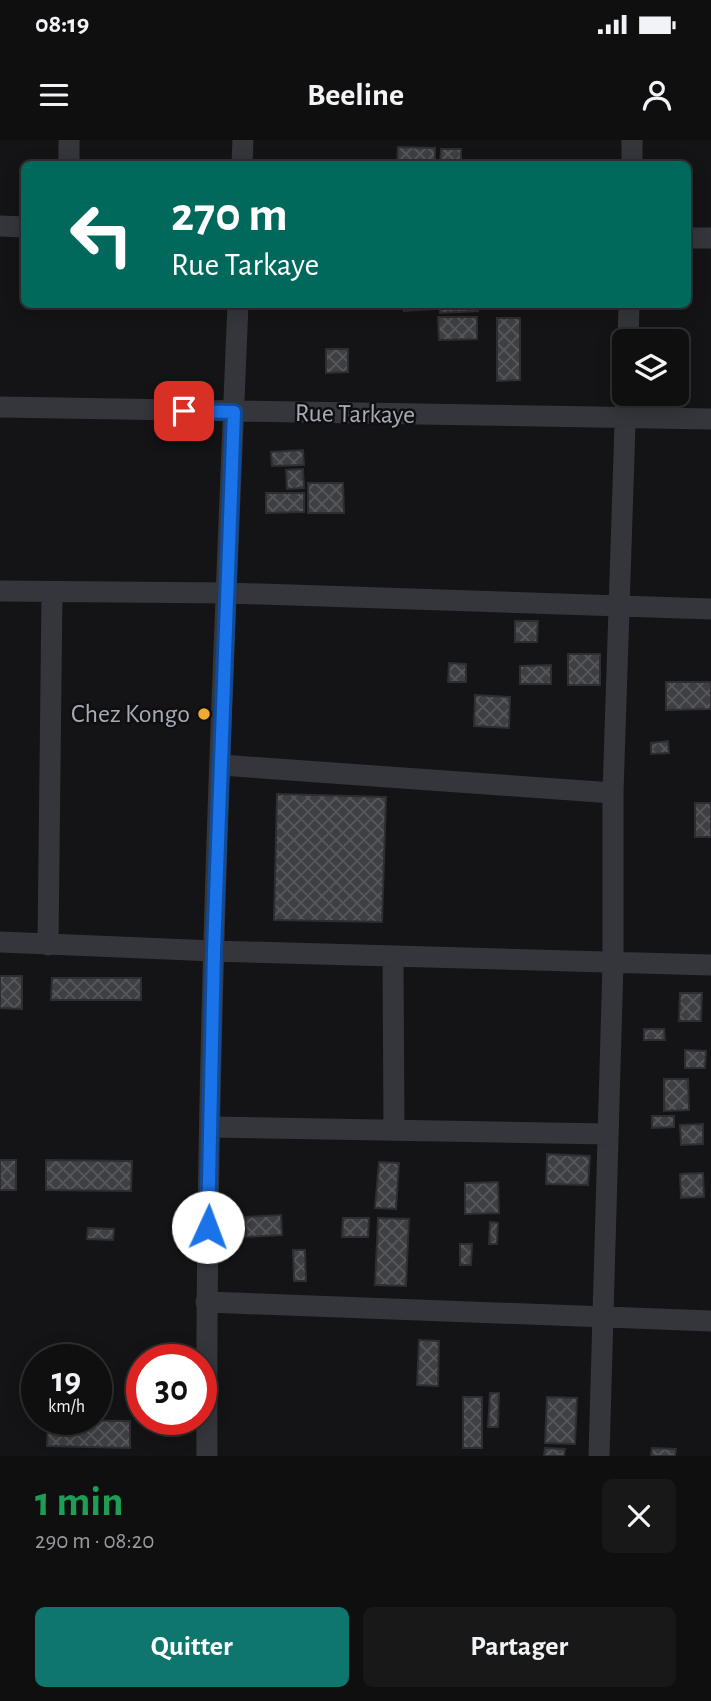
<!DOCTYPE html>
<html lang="fr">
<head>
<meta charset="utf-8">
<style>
	body { margin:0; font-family:"Alegreya Sans",sans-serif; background:#181819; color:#f1f3f6; height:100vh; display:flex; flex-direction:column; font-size:26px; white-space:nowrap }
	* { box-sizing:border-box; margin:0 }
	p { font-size:23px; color:#9b9c9f }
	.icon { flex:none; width:38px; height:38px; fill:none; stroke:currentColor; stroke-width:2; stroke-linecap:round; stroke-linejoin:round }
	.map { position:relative; height:1316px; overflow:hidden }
	.side { display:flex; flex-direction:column; background:#0f0f10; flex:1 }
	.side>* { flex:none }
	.top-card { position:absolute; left:21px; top:21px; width:670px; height:147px; border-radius:10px; box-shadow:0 4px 18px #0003,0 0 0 2px #2f2f30; background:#00695c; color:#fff; overflow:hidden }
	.fabs { position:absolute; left:612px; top:189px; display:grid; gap:14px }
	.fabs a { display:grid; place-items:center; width:77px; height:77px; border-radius:10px; background:#0f0f10; box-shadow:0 4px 18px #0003,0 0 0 2px #2f2f30; font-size:35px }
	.speed { position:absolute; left:21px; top:1204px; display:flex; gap:14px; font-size:35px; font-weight:700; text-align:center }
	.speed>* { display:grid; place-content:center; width:91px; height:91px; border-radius:50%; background:#0f0f10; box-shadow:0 4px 18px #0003,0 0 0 2px #2f2f30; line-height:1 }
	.speed small { font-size:18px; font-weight:400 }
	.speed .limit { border:10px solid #d22; background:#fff; color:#111 }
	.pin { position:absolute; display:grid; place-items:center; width:60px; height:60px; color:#fff; margin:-30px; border-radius:14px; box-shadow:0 4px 10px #0006 }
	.me { position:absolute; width:77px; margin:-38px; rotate:2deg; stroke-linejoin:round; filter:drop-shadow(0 0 5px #0008) }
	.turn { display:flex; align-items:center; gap:24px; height:147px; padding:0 35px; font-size:32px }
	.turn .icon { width:91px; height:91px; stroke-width:2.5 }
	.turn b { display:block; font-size:49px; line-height:60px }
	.round { display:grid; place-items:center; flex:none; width:74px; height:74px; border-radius:10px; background:#181819 }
	.headline { display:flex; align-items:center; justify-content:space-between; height:119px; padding:0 35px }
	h1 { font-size:42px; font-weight:700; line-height:52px; color:#1e9e55 }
	.action { display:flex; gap:14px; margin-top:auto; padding:14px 35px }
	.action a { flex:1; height:80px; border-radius:10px; background:#0f766e; color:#fff; font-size:28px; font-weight:700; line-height:80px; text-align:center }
	.action a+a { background:#181819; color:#f1f3f6 }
	.status { display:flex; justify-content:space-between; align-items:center; height:49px; padding:0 35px; background:#0f0f10; direction:ltr }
	.status svg { height:19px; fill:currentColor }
	header { display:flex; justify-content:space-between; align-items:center; height:91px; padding:0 35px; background:#0f0f10; font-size:32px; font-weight:700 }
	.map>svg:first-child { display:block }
	.building { fill:url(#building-cross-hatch); stroke:#2e2e32; stroke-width:2 }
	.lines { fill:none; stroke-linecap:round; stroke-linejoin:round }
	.minor { stroke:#35363b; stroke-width:21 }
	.route-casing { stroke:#114b97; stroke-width:18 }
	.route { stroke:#1a73e8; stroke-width:12 }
	.poi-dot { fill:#efaa33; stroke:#0f0f11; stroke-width:2.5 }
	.labels { text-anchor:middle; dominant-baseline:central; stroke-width:5; stroke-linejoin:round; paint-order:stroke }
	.street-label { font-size:26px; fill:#a6abb6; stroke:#0f0f11 }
	.poi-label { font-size:26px; fill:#a6abb6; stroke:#0f0f11; text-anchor:end }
</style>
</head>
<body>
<div class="status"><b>08:19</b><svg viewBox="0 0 49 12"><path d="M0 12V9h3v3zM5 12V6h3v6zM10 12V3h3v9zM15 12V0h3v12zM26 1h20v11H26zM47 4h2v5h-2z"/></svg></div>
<header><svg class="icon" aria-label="menu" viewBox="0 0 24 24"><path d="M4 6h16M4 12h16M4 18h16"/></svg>Beeline<svg class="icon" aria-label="person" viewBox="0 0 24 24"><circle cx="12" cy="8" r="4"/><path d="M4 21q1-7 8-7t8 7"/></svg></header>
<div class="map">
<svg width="711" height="1316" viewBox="0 0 711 1316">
	<defs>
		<pattern id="building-cross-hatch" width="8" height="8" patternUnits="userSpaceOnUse" patternTransform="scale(1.75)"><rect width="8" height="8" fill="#3e3f43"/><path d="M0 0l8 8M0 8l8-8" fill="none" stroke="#57585c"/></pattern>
	</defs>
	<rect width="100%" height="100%" fill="#141416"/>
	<path class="building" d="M398,7L435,8V24H397Z
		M441,9H461V24H440Z
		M404,164H434V169L404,171Z
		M439,164H477L478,171L440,173Z
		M438,177H477V199L439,200Z
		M497,178H520V240L497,241Z
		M326,209H348V232L326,233Z
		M303,310L304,325L272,326L271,312Z
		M303,329L304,348L287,349L286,330Z
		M308,343H343L344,373H308Z
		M266,353H304V372L266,373Z
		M515,481H538L537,502H515Z
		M568,514H600V545H568Z
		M449,523L466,524V542H448Z
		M551,525V544H520V526Z
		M666,542H711V569L666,570Z
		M475,555L510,557L509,588L474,586Z
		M668,601L669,613L651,614V603Z
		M277,654L386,657L382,782L274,780Z
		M695,663H711V697H695Z
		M0,836H22V869L0,868Z
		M52,838H141V860H51Z
		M680,853H702L701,881H679Z
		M644,889H664L665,900H644Z
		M685,910L706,911L705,928H685Z
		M664,939H688L689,970L664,971Z
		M652,976H674V987L652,988Z
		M703,984V1004L681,1005L680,985Z
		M547,1014L590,1016L588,1045L546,1044Z
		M0,1020H16V1050H0Z
		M46,1020L132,1021L131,1051L46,1050Z
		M379,1022L399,1023L396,1069L375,1068Z
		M703,1033L704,1057L681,1058L680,1034Z
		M498,1042L499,1073L465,1074V1043Z
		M281,1075L282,1095L246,1097L245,1077Z
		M343,1078H369L368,1097H342Z
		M378,1078L409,1079L406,1146L375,1145Z
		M490,1082L498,1083L497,1104H489Z
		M88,1088L114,1089L113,1100L87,1099Z
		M460,1104H472L471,1125H460Z
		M293,1110H305L306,1141H294Z
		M419,1200L439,1201L438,1246L417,1245Z
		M490,1253H499L498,1287H488Z
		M463,1257H482V1308H463Z
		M547,1257L577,1258L575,1304L545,1303Z
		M48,1280L130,1281V1308L47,1306Z
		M545,1308L565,1309L564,1316H544Z
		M652,1308L676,1309L675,1316H651Z"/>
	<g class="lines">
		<path class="minor" d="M69,0V24
			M242,24L243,0
			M632,24V0
			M0,86L24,87
			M688,98H711
			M628,201L629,164
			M0,267L711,279
			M0,451L228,453L711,469
			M221,625L613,653
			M0,802L214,811L711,825
			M48,805L52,452
			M393,817L394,990
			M211,987L608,994
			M206,1162L711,1181
			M207,1316C205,932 222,548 238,164
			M599,1316L613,823V653L626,254"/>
	</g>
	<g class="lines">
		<g class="route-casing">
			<path id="route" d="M184,271L234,272L214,811L208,1087"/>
		</g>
		<use href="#route" class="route"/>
	</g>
	<circle class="poi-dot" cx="204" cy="574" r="7"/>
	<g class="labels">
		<g class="street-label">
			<text transform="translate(355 274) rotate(1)">Rue Tarkaye</text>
		</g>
		<g class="poi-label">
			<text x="190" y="574">Chez Kongo</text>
		</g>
	</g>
</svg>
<div class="fabs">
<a><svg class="icon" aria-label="layers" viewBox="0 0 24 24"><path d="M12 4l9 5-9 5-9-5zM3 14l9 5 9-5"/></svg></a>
</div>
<div class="speed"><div>19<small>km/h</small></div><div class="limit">30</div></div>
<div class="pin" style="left:184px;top:271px;background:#d93025"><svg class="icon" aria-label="arrive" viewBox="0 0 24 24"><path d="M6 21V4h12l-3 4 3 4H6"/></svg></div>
<svg class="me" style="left:208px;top:1087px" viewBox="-20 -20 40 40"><circle r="19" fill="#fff"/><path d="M0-13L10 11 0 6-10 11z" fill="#1a73e8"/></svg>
<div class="top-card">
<div class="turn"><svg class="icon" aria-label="left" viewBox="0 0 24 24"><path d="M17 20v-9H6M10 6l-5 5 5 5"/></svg><div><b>270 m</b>Rue Tarkaye</div></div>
</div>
</div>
<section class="side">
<div class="headline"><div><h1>1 min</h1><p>290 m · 08:20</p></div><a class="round"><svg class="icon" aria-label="close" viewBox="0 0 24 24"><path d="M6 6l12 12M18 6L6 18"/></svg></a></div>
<div class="action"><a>Quitter</a><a>Partager</a></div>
</section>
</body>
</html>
